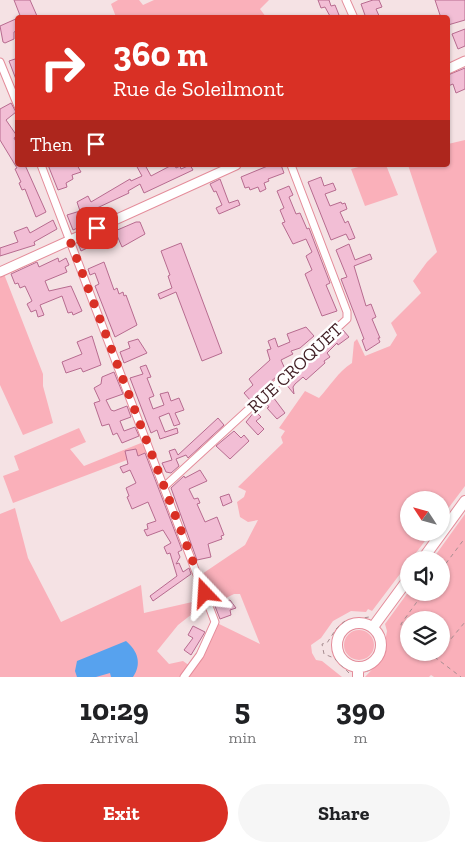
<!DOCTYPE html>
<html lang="en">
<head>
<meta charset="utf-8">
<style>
	body { margin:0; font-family:"Zilla Slab",serif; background:#f6f6f6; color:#202124; height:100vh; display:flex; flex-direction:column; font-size:19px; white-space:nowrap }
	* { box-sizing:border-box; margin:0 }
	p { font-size:16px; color:#757577 }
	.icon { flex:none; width:28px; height:28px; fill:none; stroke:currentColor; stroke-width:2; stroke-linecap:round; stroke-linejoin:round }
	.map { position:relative; height:677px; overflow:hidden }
	.panel { display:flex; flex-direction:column; background:#fff; flex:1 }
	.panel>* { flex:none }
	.top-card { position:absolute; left:15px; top:15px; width:435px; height:152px; border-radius:5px; box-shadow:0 1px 4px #0004; background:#d93025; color:#fff; overflow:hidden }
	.needle { width:32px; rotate:306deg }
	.buttons { position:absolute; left:400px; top:491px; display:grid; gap:10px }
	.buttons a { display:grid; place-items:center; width:50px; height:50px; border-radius:50%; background:#fff; box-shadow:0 1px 4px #0004; font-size:25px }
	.pin { position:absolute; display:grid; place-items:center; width:42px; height:42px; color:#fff; margin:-21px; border-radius:10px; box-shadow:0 2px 8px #0006 }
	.me { position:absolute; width:55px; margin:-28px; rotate:340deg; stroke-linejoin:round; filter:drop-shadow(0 0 4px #0008) }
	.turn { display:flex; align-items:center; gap:18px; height:105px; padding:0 15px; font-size:22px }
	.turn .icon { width:65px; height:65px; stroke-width:2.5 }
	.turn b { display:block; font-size:35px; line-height:42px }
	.then { display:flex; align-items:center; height:48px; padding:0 15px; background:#0003; gap:10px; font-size:19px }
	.eta { display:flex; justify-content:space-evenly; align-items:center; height:85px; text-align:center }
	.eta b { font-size:30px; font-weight:700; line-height:35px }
	.cta { display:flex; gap:10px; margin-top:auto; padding:10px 15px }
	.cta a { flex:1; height:58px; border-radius:30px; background:#d93025; color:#fff; font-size:20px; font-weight:700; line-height:58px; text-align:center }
	.cta a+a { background:#f6f6f6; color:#202124 }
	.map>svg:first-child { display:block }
	.green { fill:#fab0ba; fill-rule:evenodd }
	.water { fill:#57a2ee }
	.building { fill:#f2bed5; stroke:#b76b8f }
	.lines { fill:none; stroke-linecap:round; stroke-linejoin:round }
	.minor-casing { stroke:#e48c9a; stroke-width:9 }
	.tertiary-casing { stroke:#e48c9a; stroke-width:11 }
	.secondary-casing { stroke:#e48c9a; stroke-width:12 }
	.path { stroke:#a78d91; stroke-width:1; stroke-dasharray:4 4; stroke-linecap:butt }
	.minor { stroke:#fff; stroke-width:7 }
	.tertiary { stroke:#fff; stroke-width:9 }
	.secondary { stroke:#fff; stroke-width:10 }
	.route { stroke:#d93025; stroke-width:9; stroke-dasharray:0 16.2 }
	.labels { text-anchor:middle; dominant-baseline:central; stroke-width:5; stroke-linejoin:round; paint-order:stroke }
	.street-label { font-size:18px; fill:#411e24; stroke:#fff }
</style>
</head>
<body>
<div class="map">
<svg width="465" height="677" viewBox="0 0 465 677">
	<rect width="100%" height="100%" fill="#f5e2e4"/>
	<path class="green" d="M118,0H139L143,5L154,0H269L260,9L266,17H116L111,4Z
		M465,140V486L441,518V500H409V532L431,533L372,611L368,609L366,612L351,611L333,621L321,638L311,645L312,653L316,660L322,661L342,677H0V514L15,508L28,558L61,622L141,585L144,613L201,600V607L178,625L157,651L169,664L183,661L190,666L215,622L260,644L240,594H234L214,604L202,574L245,545L258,520L248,522L240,517L237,502L244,497L246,491L238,487L283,443L281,437L285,431L279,428L305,391L319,398C330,386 338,372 352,363L354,342L357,339L365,356L390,346L397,335L391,323L421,293L413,281L427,262L437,252L408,165H448V144Z
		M366,165H386L398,195L365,206L351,169Z
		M4,274L43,374V386L53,423L23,435L0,385V276Z
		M79,428L86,442L70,449L84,466L141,443L148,452L13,503L3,476L19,470L14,456Z
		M465,514V677H434L431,675L429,677H365L382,659L387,631L385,624L409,591L441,592V560H432ZM409,620H441V652H409Z
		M344 645a15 15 0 1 1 30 0a15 15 0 1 1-30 0Z"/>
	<path class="water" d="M126,641C138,651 142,664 133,677H111L110,673L96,677H77L75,671L77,661Z"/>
	<path class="building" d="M14,0H30L37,16L21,18Z
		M318,0H329L331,6L335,5L339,15L331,18L325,7L321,8Z
		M373,0H379L382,7L376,9L380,18H366L361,4Z
		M435,0H465V20L448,25V18H441Z
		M18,18V30L14,32V39L5,43L3,42L0,26Z
		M465,29V46L458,49L452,34Z
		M15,59L18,65L17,82L9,61Z
		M465,68V89L456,93L453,84L448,86V75Z
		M11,103L16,112L6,120L17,136L14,138L18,145V165H25L46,212L36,217L25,189L22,190L19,183L21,182L15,169L17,168L0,140V109Z
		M48,165H77L81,172L72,175L73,179L66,183L67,187L58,190Z
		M136,165H145L151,176L170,166H175L176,168L180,166L181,169L190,165L193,170L144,193L140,184L128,191L129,193L97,208L99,212L89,217L91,222L73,230L67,215L80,211L77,202L88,196L91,202L130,179L131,181L142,176Z
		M270,165H281L284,173L268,179L269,181L264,183L266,189L260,192L258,187L250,190L249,187L245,188L241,177Z
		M321,177L324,186L333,183L336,190L325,194L330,206L341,202L342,204L345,203L347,209L340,212L345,223L348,221L355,238L349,240L346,234L331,240L308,182Z
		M220,179L229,203L238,200L240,205L219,214L216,208L222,205L216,191L214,192L210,184Z
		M289,186L293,195L289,197L296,214L300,213L307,229L309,228L330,283L326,285L337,311L322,316L305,274L312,270L306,256L312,252L306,239L293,244L282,223L285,222L280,210L284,208L277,191Z
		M53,220L57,229L34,242L35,245L0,256V248L18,242L14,232L27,227L30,233Z
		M136,222H140L145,234L122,247L115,231Z
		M101,233L104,240L81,251L78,243Z
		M181,243L222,353L202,361L176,292L160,299L158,294L172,288L168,276L170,275L161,251Z
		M349,244L355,260L370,254L372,259L354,266L366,306L371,304L376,317L372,319L380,338H378L380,342L366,351L362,340L364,339L341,279L347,277L336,250Z
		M58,258L59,262L66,258L69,265L65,267L67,272L45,281L49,291L71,286L82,311L73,315L72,312L68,313L62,296L40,305L44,315L38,317L36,310L31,312L27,304L32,301L25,286L20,288L18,283L15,284L11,274L37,262L39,267Z
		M104,262L114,290L117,288L119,294L123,292L124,296L126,295L137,325L115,337L95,286L99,284L95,273L90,275L88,269Z
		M306,327L314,336L300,348L291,351L293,354L281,360L285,369L250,400L244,393L253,385L249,379L270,360L267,350L271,349L268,341L275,338L278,347L290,342L287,334Z
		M343,330L349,337L338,345L337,343L327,353L330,357L324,361L325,363L306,380L303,377L295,384L293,387L294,394L285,383Z
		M92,336L101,365L83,372L81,368L66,373L62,362L82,354L77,342Z
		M138,339L147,353L124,363L120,352L130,348L128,342Z
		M146,365L151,377L147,378L154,396L149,398L153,409L164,405L160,394L168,392L171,401L179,398L184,410L175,413L180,424L174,426L169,413L159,417L165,432L177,428L178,433L160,439L157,430L151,433L130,378L143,374L140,367Z
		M114,372L123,394L106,400L111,410L114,411L127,406L131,417L120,421L124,431L135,427L139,436L122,443L117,433L113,435L109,424L102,426L94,403L100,401L94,388L101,384L102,377Z
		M273,397L285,413L277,419L267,408L269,407L265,402Z
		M255,411L261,417L256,421L264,429L258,435L246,422Z
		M218,418L224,425L188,458L186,455L176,459L179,466L171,473L166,472L162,463L172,460L169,451L175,449L178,455Z
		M234,431L241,438L244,435L249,441L230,459L216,446Z
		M136,449L138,456L145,453L182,550L178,552L180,557L176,564L179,563L183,572L189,568L191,574L153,601L150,596L177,576L170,553L167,554L164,547L171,543L163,530L147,536L144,530L148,529L147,524L156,521L148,502L132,509L127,497L129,496L126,488L136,483L130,470L123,473L120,467L128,464L125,451Z
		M200,470L207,481L189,489L194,499L198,498L200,503L197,504L205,522L217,517L224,535L221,536L222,539L208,544L211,557L197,560L171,488L184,476L185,478Z
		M229,494L232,502L223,506L220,497Z
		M230,600L236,608L230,610L231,615L220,619L215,606Z
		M193,626L205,632L191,655L184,650L193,638L188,635Z"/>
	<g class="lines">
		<g class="minor-casing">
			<path id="minor" d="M346,0L354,18
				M0,62L18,106
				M41,165L215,622L200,655L184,677
				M165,486L347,319V312L291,165"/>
		</g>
		<g class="tertiary-casing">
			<path id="tertiary" d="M448,69L465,61
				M0,272L236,165"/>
		</g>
		<g class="secondary-casing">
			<path id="secondary" d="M422,560L465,501
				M337 645a22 22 0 1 1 44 0a22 22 0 1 1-44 0Z
				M373,627L409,578
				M358,677V667"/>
		</g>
		<path class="path" d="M441,570L465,538
			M409,638L402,632L401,624L424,592
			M441,651L465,622
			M428,652L461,677
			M436,658L440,652
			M367,671C383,662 389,647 381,631
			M349,673L334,658L324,654L322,644L327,643L336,629L345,621L369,617"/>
		<use href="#minor" class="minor"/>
		<use href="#tertiary" class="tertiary"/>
		<use href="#secondary" class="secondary"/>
	</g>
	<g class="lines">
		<path class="route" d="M97,228L70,241L205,593"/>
	</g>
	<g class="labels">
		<g class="street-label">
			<text transform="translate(295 368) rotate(-43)">RUE CROQUET</text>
		</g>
	</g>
</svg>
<div class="buttons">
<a><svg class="needle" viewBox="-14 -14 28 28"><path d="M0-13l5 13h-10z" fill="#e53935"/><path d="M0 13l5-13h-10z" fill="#757577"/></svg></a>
<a><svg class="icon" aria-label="sound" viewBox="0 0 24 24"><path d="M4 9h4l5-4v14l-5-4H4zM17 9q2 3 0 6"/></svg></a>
<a><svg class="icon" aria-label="layers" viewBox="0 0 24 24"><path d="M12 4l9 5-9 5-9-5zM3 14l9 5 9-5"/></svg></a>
</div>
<div class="pin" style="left:97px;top:228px;background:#d93025"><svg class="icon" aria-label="arrive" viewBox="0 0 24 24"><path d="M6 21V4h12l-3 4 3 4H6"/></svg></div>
<svg class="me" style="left:205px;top:593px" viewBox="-20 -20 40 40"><path d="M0-17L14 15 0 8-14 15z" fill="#d93025" stroke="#fff" stroke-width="4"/></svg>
<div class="top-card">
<div class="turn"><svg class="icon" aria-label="right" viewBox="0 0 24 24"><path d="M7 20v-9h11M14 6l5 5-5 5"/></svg><div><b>360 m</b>Rue de Soleilmont</div></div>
<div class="then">Then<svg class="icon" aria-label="arrive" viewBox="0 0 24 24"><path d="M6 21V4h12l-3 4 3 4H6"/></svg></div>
</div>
</div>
<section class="panel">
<div class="eta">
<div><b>10:29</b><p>Arrival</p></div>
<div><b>5</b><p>min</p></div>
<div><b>390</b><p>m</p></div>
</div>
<div class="cta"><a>Exit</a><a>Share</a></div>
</section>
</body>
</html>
